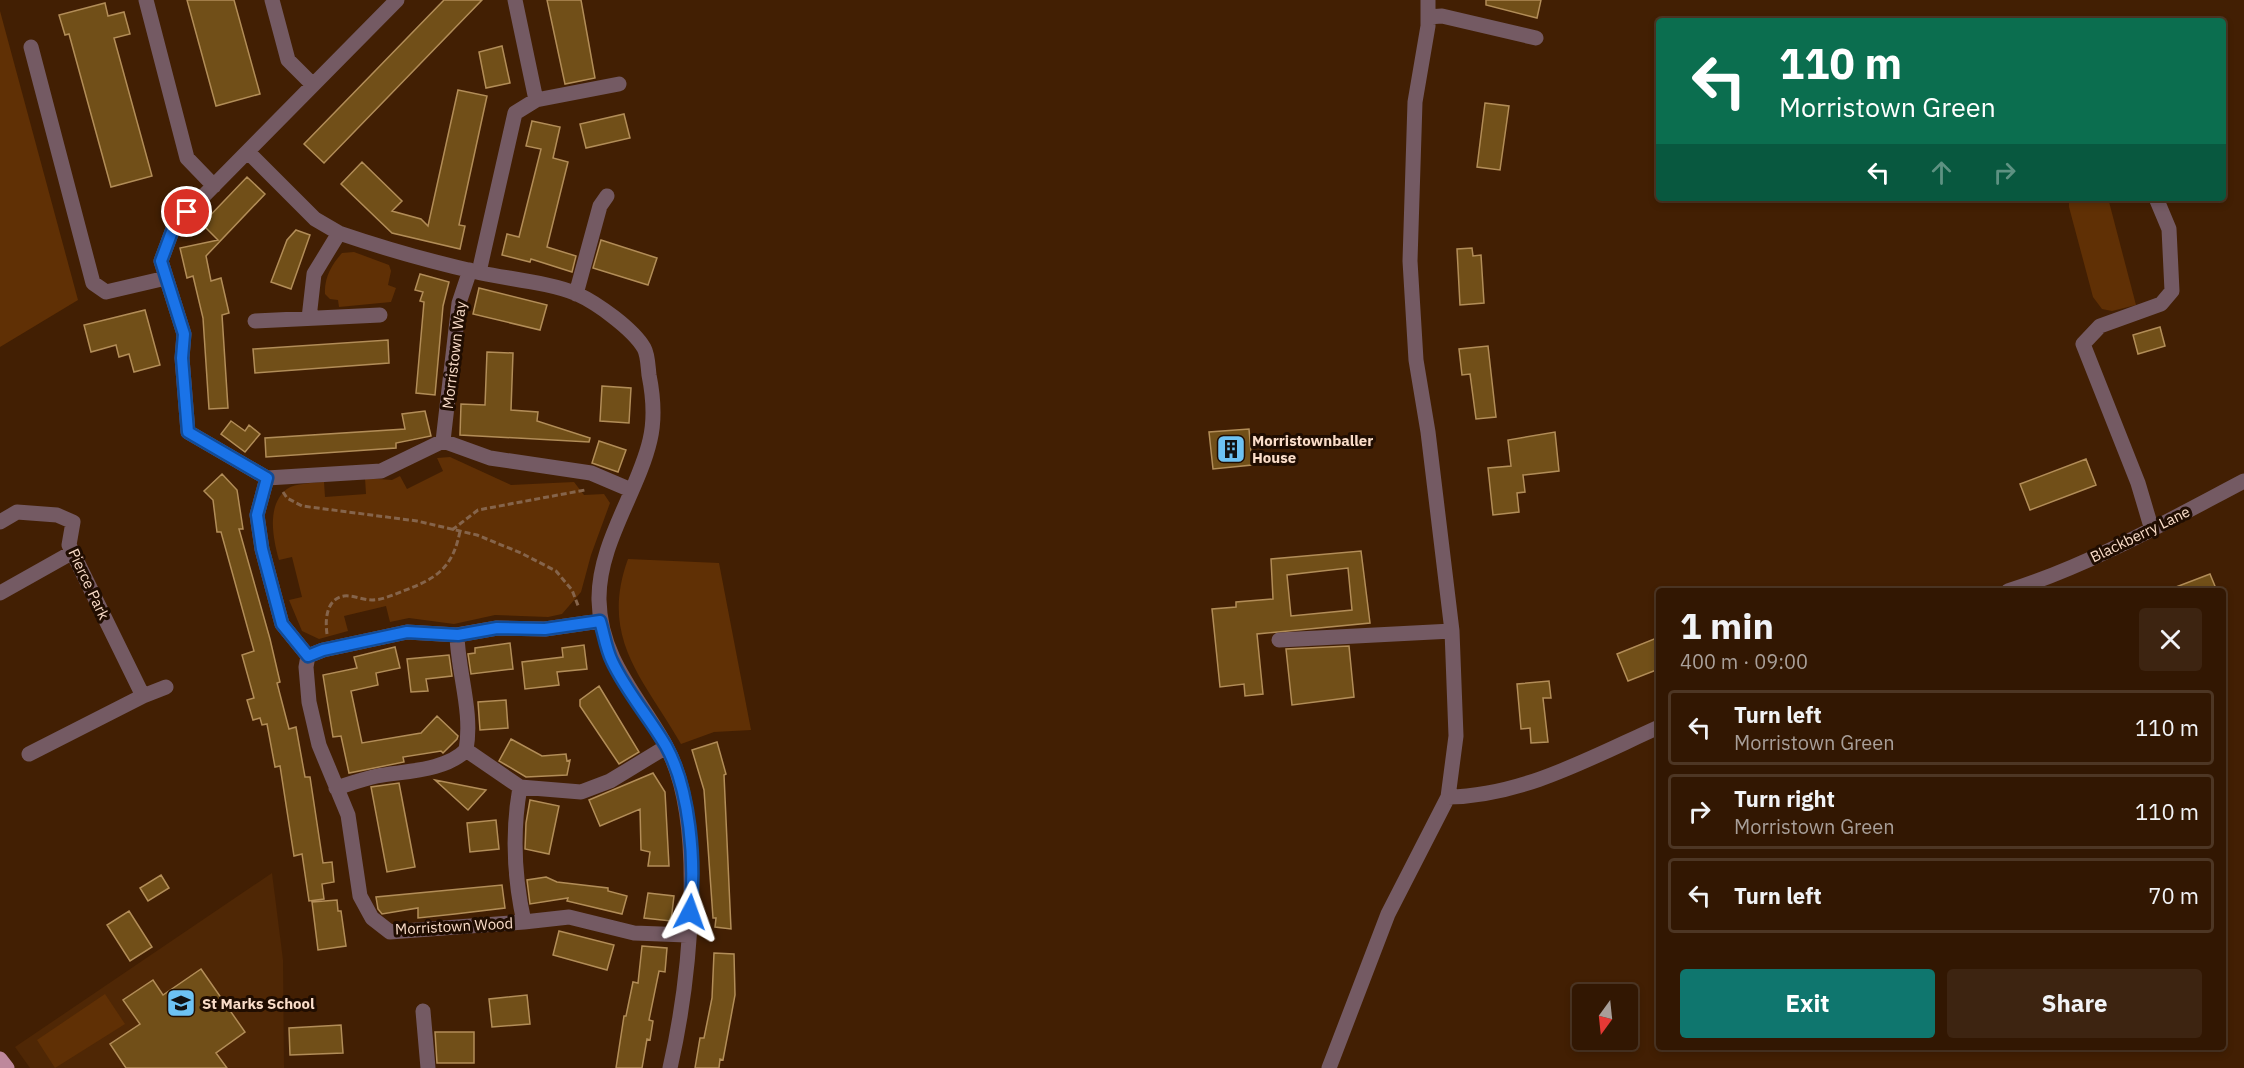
<!DOCTYPE html>
<html lang="en">
<head>
<meta charset="utf-8">
<style>
	body { margin:0; font-family:"IBM Plex Sans",sans-serif; background:#3d2411; color:#f1f3f6; height:100vh; display:flex; flex-direction:column; font-size:22px; white-space:nowrap }
	* { box-sizing:border-box; margin:0 }
	p { font-size:20px; color:#a89f99 }
	.icon { flex:none; width:33px; height:33px; fill:none; stroke:currentColor; stroke-width:2; stroke-linecap:round; stroke-linejoin:round }
	.map { position:relative; flex:1; overflow:hidden }
	.panel { position:absolute; left:1656px; top:588px; width:570px; height:462px; display:flex; flex-direction:column; background:#321702; border-radius:6px; box-shadow:0 3px 9px #0003,0 0 0 2px #4d3624 }
	.panel>* { flex:none }
	.guide { position:absolute; left:1656px; top:18px; width:570px; height:183px; border-radius:6px; box-shadow:0 3px 9px #0003,0 0 0 2px #4d3624; background:#0b6e4f; color:#fff; overflow:hidden }
	.needle { width:39px; rotate:195deg }
	.buttons { position:absolute; left:1572px; top:984px; display:grid; gap:12px }
	.buttons a { display:grid; place-items:center; width:66px; height:66px; border-radius:6px; background:#321702; box-shadow:0 3px 9px #0003,0 0 0 2px #4d3624; font-size:30px }
	.pin { position:absolute; display:grid; place-items:center; width:51px; height:51px; color:#fff; margin:-26px; border:3px solid #fff; border-radius:50%; box-shadow:0 2px 6px #0007 }
	.me { position:absolute; width:66px; margin:-33px; rotate:4deg; stroke-linejoin:round; filter:drop-shadow(0 0 4px #0008) }
	.turn { display:flex; align-items:center; gap:21px; height:126px; padding:0 24px; font-size:27px }
	.turn .icon { width:78px; height:78px; stroke-width:2.5 }
	.turn b { display:block; font-size:42px; line-height:51px }
	.lanes { display:flex; align-items:center; height:57px; padding:0 24px; background:#0003; justify-content:center; gap:30px; direction:ltr }
	.lanes .off { opacity:.35 }
	.round { display:grid; place-items:center; flex:none; width:63px; height:63px; border-radius:6px; background:#3d2411 }
	.headline { display:flex; align-items:center; justify-content:space-between; height:102px; padding:0 24px }
	h1 { font-size:36px; font-weight:700; line-height:45px }
	.action { display:flex; gap:12px; margin-top:auto; padding:12px 24px }
	.action a { flex:1; height:69px; border-radius:6px; background:#0f766e; color:#fff; font-size:24px; font-weight:700; line-height:69px; text-align:center }
	.action a+a { background:#3d2411; color:#f1f3f6 }
	ul { padding:0; list-style:none }
	li { display:flex; align-items:center; gap:18px; height:75px; margin:0 12px 9px; padding:0 12px; border:3px solid #4d3624; border-radius:6px }
	li div { flex:1 }
	li b { display:block; font-size:22px }
	li em { font-style:normal }
	.map>svg:first-child { display:block }
	.built { fill:#4f2705 }
	.green { fill:#603005 }
	.building { fill:#714f18; stroke:#b28d58; stroke-width:1.5; fill-rule:evenodd }
	.lines { fill:none; stroke-linecap:round; stroke-linejoin:round }
	.path { stroke:#85644b; stroke-width:3; stroke-dasharray:6 3; stroke-linecap:butt }
	.minor { stroke:#745a63; stroke-width:15 }
	.major { stroke:#be889c; stroke-width:15 }
	.route-casing { stroke:#114b97; stroke-width:15 }
	.route { stroke:#1a73e8; stroke-width:10 }
	.labels { text-anchor:middle; dominant-baseline:central; stroke-width:6; stroke-linejoin:round; paint-order:stroke }
	.street-label { font-size:15px; fill:#faddc9; stroke:#200d01 }
	.poi-label { font-size:15px; font-weight:bold; fill:#faddc9; stroke:#200d01; text-anchor:start }
</style>
</head>
<body>
<div class="map">
<svg width="2244" height="1068" viewBox="0 0 2244 1068">
	<rect width="100%" height="100%" fill="#421f03"/>
	<path class="built" d="M272,873L283,960L284,1068H30L15,1047Z"/>
	<path class="green" d="M0,11L78,300L0,347Z
		M2069,198H2108L2136,305L2112,311L2102,309L2093,297L2069,207Z
		M354,252L389,265L391,271L388,285L396,288L391,302L339,307L338,300L330,299L325,294C324,278 332,264 342,253Z
		M450,457L511,485L574,482L584,495L604,494L610,503L591,555L581,592L562,614L548,617L495,615L454,624L409,618L390,622L386,606L344,616L348,631L319,639L302,631L289,600L302,597L292,557L279,560C273,539 266,505 287,489C295,483 314,483 324,482L325,497L366,494L365,478L392,480L400,476L407,489L443,471L437,458Z
		M628,559L719,563L751,730L714,732L681,744C644,679 599,639 628,559Z
		M105,994L125,1024L55,1068L37,1040Z"/>
	<path class="building" d="M187,0H234L260,94L216,106Z
		M444,0H482L324,163L304,144Z
		M547,0H581L595,78L565,84Z
		M1486,0H1541L1537,18L1486,5Z
		M105,3L108,16L124,12L130,34L114,38L152,176L111,187L69,34L65,35L59,15Z
		M502,46L510,83L486,88L479,52Z
		M458,90L487,96L459,225L465,226L460,249L392,233L341,184L362,162L402,201L392,211L421,219L428,226Z
		M1485,103L1509,106L1500,170L1477,167Z
		M624,114L630,138L586,148L580,124Z
		M532,121L560,127L553,158L568,162L547,247L576,256L572,272L531,259L530,262L502,255L507,234L519,237L541,149L526,146Z
		M247,177L265,194L206,256L211,281L221,278L229,313L222,315L228,408L209,409L203,318L193,276L187,278L180,248L218,240L202,224Z
		M296,230L310,235L291,289L271,282L287,240Z
		M601,240L657,258L648,285L593,268Z
		M1472,248L1473,256L1481,255L1484,303L1460,305L1457,249Z
		M420,274L449,282L443,306L435,395L416,393L424,302L420,301L423,292L415,290Z
		M479,288L547,305L540,330L473,314Z
		M145,310L160,365L134,372L129,354L119,357L116,345L91,352L84,325Z
		M2160,327L2165,346L2138,354L2133,335Z
		M388,340L389,363L255,373L253,349Z
		M1488,346L1496,417L1476,419L1470,374L1462,375L1459,349Z
		M487,352L513,353L511,410L538,412L537,421L590,438L589,442L460,435L461,404L485,405Z
		M602,386L631,388L629,423L600,421Z
		M425,411L431,436L396,443V448L266,457L265,438L405,429L402,414Z
		M231,421L245,431L249,425L260,434L245,452L221,434Z
		M1249,429L1252,465L1213,469L1209,432Z
		M1555,432L1559,471L1523,475L1525,492L1517,493L1519,512L1493,515L1488,468L1511,466L1508,440Z
		M599,441L626,450L618,472L592,463Z
		M2086,459L2096,485L2030,510L2020,484Z
		M222,474L237,490L243,529H239L270,639L280,682L277,683L289,729L296,727L305,777H310L323,863L332,862L334,882L322,884L324,899L309,901L302,854L294,856L280,766L275,767L267,724L262,725L260,718L253,720L247,700L254,698L242,655L254,651L221,532H217L213,500L204,491Z
		M1361,551L1370,623L1257,634L1263,694L1245,696L1244,684L1220,687L1212,609L1236,607V602L1273,599L1271,559ZM1348,568L1352,610L1291,616L1287,575Z
		M2210,574L2217,591H2168V590Z
		M1659,637V669L1628,681L1617,654Z
		M510,643L513,669L471,674L468,654L475,653V648Z
		M584,645L587,669L557,672L559,685L525,689L522,662L563,657L562,648Z
		M1349,646L1354,697L1292,705L1286,649Z
		M395,647L400,668L376,673L378,685L351,691L362,743L421,733L437,716L458,736L457,739L443,753L441,751L403,757L404,762L349,773L341,736L333,737L323,675L357,668L354,657Z
		M449,655L452,676L426,679L428,691L411,692L407,659Z
		M1549,681L1551,698H1543L1548,742L1531,743L1530,728L1521,729L1517,684Z
		M599,686L639,752L619,764L580,706V700Z
		M506,700L508,728L480,730L478,702Z
		M511,739L542,756L566,754L567,761L570,760L567,775L526,777L506,765L499,761Z
		M717,742L726,774L724,775L731,929L715,927L716,918H713L704,790L692,750Z
		M653,773L665,792L669,866H648L650,852L641,850L640,809L600,826L589,800Z
		M435,780L486,790L468,810Z
		M399,783L415,867L387,872L371,787Z
		M530,800L559,806L549,854L525,849L526,823Z
		M496,820L499,849L470,852L467,823Z
		M161,875L169,888L148,901L140,888Z
		M546,877L557,882L608,888V891L627,896L622,914L567,901L568,898L530,904L527,880Z
		M502,885L505,908L455,914L418,918V908L382,914L378,909L376,897Z
		M648,893L674,896L671,921L644,918Z
		M337,900L338,911H341L346,946L318,950L312,902Z
		M129,911L152,947L130,961L107,925Z
		M559,931L614,945L607,970L553,955Z
		M642,946L667,948L665,972L659,971L649,1020L653,1021L650,1040L647,1039L642,1068H616L624,1016H626L633,982L638,983Z
		M714,953L734,954L735,995L723,1060L720,1059L719,1068H695L700,1038H704L712,998Z
		M201,969L245,1032L216,1053L227,1068H126L110,1044L140,1024L123,1000L153,980L163,995Z
		M527,995L530,1024L492,1027L489,999Z
		M341,1025L343,1053L290,1055L289,1028Z
		M435,1032H474V1063H437Z"/>
	<g class="lines">
		<path class="path" d="M283,492L287,498L302,506L417,521L477,535L521,553L556,571L572,590L579,608
			M452,530L478,510L585,490
			M327,634C325,620 326,599 344,596C353,595 363,600 372,600C382,600 393,595 403,591C436,579 453,568 460,531"/>
		<path class="minor" d="M146,0L187,158L214,186
			M272,0L288,60L313,85
			M515,0L536,100
			M1428,17L1442,16L1536,38
			M31,47L93,283L106,292L166,278
			M248,152L315,219L339,233
			M479,272L515,113L536,100L619,84
			M576,294L600,206L607,196
			M309,318L314,274L339,233C386,249 432,262 481,273C509,279 552,283 577,294C597,303 633,329 644,348C648,355 648,367 649,375C653,395 655,419 650,440C638,492 598,544 599,600C600,659 639,697 666,746C708,823 689,984 670,1068
			M255,321L380,315
			M443,441L459,303L470,270
			M267,478L188,432L182,358L184,334L161,261L174,226L397,0
			M267,478L381,471L443,441L490,458L591,473L631,490
			M267,478L257,515L262,549L282,624L308,656
			M0,522L17,512L57,515L73,522L69,545L143,696
			M2152,530L2138,483L2083,344L2100,326L2161,304L2172,291L2169,229L2156,198
			M2008,591C2090,565 2168,521 2244,481
			M0,593L73,552
			M1279,640L1452,631
			M308,656L306,667L309,702L319,745L348,815L360,896L372,918L390,932L524,922
			M308,656L323,650L407,632L457,635L497,628L545,629L600,621
			M666,747L610,781L581,792L520,787C512,832 514,877 524,922L569,917L634,933L687,935
			M466,750L520,787
			M29,754L143,696L166,687
			M336,788C349,784 363,779 377,776C404,771 446,771 466,750C473,712 458,673 457,635
			M1448,797C1523,796 1592,757 1659,727
			M423,1011L428,1068
			M1329,1068L1388,914L1448,797L1456,736L1452,631L1428,432L1416,360L1410,261L1415,102L1428,26V0"/>
		<path class="major" d="M0,1059L7,1068"/>
	</g>
	<g class="lines">
		<g class="route-casing">
			<path id="route" d="M187,212L174,226L161,261L184,334L182,358L188,432L267,478L257,515L262,549L282,624L308,656L323,650L407,632L458,635L497,628L545,629L600,621C604,634 606,649 612,661C626,691 649,717 666,746C690,789 696,863 690,912"/>
		</g>
		<use href="#route" class="route"/>
	</g>
	<defs>
		<g id="building-square" transform="scale(1.5)"><rect x="-9" y="-9" width="18" height="18" rx="4" fill="#6dc2f3" stroke="#200d01"/><path d="M-4-6H4V6H1V3H-1V6H-4ZM-2.5-4.3h1.7v1.8h-1.7ZM.8-4.3h1.7v1.8H.8ZM-2.5-1h1.7V.8h-1.7ZM.8-1h1.7V.8H.8Z" fill="#111"/></g>
		<g id="school-square" transform="scale(1.5)"><rect x="-9" y="-9" width="18" height="18" rx="4" fill="#6dc2f3" stroke="#200d01"/><path d="M0-5L7-2L0 1L-7-2ZM-4 1L0 2.5L4 1V4Q0 6-4 4Z" fill="#111"/></g>
	</defs>
	<g fill-rule="evenodd">
		<use href="#building-square" x="1231" y="449"/>
		<use href="#school-square" x="181" y="1003"/>
	</g>
	<g class="labels">
		<g class="street-label">
			<text transform="translate(454 355) rotate(-83)">Morristown Way</text>
			<text transform="translate(2140 534) rotate(-26)">Blackberry Lane</text>
			<text transform="translate(89 584) rotate(65)">Pierce Park</text>
			<text transform="translate(454 926) rotate(-3)">Morristown Wood</text>
		</g>
		<g class="poi-label">
			<text x="1252" y="440">Morristownballer<tspan x="1252" dy="17">House</tspan></text>
			<text x="202" y="1003">St Marks School</text>
		</g>
	</g>
</svg>
<div class="buttons">
<a><svg class="needle" viewBox="-14 -14 28 28"><path d="M0-13l5 13h-10z" fill="#e53935"/><path d="M0 13l5-13h-10z" fill="#a89f99"/></svg></a>
</div>
<div class="pin" style="left:187px;top:212px;background:#d93025"><svg class="icon" aria-label="arrive" viewBox="0 0 24 24"><path d="M6 21V4h12l-3 4 3 4H6"/></svg></div>
<svg class="me" style="left:690px;top:912px" viewBox="-20 -20 40 40"><path d="M0-17L14 15 0 8-14 15z" fill="#1a73e8" stroke="#fff" stroke-width="4"/></svg>
<div class="guide">
<div class="turn"><svg class="icon" aria-label="left" viewBox="0 0 24 24"><path d="M17 20v-9H6M10 6l-5 5 5 5"/></svg><div><b>110 m</b>Morristown Green</div></div>
<div class="lanes"><svg class="icon" aria-label="left" viewBox="0 0 24 24"><path d="M17 20v-9H6M10 6l-5 5 5 5"/></svg><svg class="icon off" aria-label="ahead" viewBox="0 0 24 24"><path d="M12 20V5M6 11l6-6 6 6"/></svg><svg class="icon off" aria-label="right" viewBox="0 0 24 24"><path d="M7 20v-9h11M14 6l5 5-5 5"/></svg></div>
</div>
<section class="panel">
<div class="headline"><div><h1>1 min</h1><p>400 m · 09:00</p></div><a class="round"><svg class="icon" aria-label="close" viewBox="0 0 24 24"><path d="M6 6l12 12M18 6L6 18"/></svg></a></div>
<ul>
<li><svg class="icon" aria-label="left" viewBox="0 0 24 24"><path d="M17 20v-9H6M10 6l-5 5 5 5"/></svg><div><b>Turn left</b><p>Morristown Green</p></div><em>110 m</em></li>
<li><svg class="icon" aria-label="right" viewBox="0 0 24 24"><path d="M7 20v-9h11M14 6l5 5-5 5"/></svg><div><b>Turn right</b><p>Morristown Green</p></div><em>110 m</em></li>
<li><svg class="icon" aria-label="left" viewBox="0 0 24 24"><path d="M17 20v-9H6M10 6l-5 5 5 5"/></svg><div><b>Turn left</b></div><em>70 m</em></li>
</ul>
<div class="action"><a>Exit</a><a>Share</a></div>
</section>
</div>
</body>
</html>
